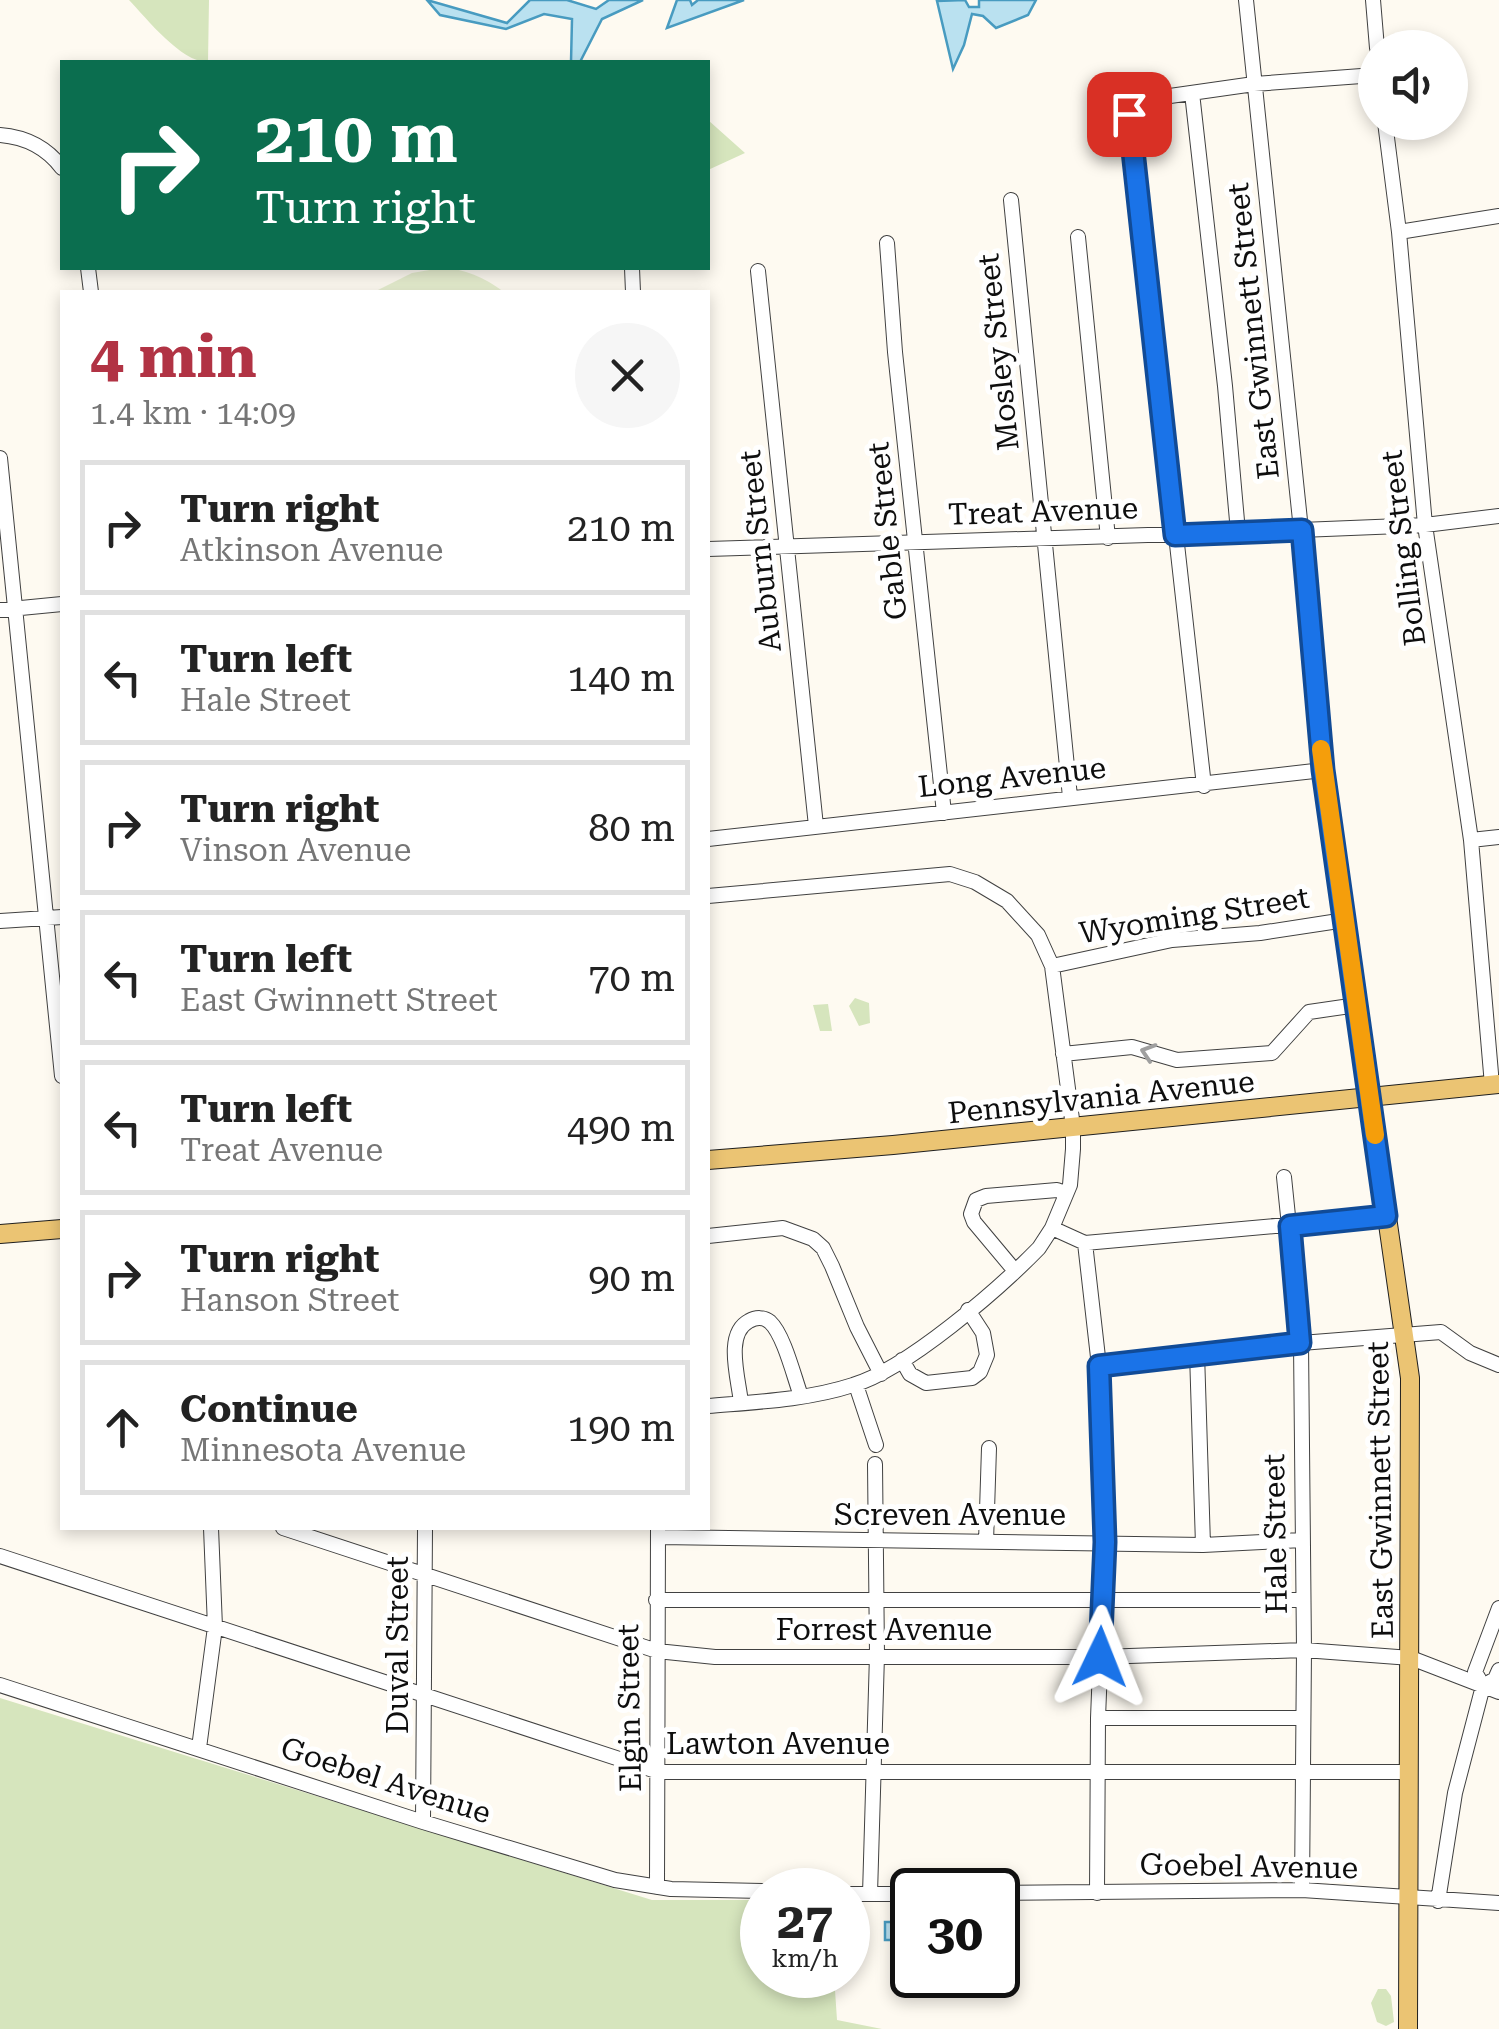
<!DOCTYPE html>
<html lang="en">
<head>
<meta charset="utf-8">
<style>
	body { margin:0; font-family:"Roboto Serif",serif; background:#f6f6f6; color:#222; height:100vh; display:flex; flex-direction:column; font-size:38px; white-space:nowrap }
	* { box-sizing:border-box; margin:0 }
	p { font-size:32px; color:#767676 }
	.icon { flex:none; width:55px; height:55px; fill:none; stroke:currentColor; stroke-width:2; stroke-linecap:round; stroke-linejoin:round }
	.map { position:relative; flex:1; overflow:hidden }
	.side { position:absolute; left:60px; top:290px; width:650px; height:1240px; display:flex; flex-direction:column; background:#fff; border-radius:0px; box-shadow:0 5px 15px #0003 }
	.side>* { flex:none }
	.banner { position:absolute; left:60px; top:60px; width:650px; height:210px; border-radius:0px; box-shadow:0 5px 15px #0003; background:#0b6e4f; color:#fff; overflow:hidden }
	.fabs { position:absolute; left:1358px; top:30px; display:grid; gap:20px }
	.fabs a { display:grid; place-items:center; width:110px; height:110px; border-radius:50%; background:#fff; box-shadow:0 5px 15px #0003; font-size:50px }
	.speed { position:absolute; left:740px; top:1868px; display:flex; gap:20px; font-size:50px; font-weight:700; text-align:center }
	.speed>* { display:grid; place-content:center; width:130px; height:130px; border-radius:50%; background:#fff; box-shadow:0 5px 15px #0003; line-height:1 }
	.speed small { font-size:25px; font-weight:400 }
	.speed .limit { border:5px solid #111; border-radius:15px; background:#fff; color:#111 }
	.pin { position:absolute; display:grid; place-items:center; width:85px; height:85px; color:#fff; margin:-42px; border-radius:20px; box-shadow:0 5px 15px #0006 }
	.me { position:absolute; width:110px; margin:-55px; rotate:2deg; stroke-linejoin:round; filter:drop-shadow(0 0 8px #0008) }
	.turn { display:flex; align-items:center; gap:35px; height:210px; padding:0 30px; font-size:45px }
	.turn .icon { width:130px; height:130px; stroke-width:2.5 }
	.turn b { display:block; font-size:70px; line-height:85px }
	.round { display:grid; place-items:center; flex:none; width:105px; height:105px; border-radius:52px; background:#f6f6f6 }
	.head { display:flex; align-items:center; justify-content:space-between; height:170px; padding:0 30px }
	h1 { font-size:60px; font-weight:700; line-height:75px; color:#b13344 }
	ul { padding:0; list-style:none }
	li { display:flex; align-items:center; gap:30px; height:135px; margin:0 20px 15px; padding:0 10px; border:5px solid #e0e0e0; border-radius:0px }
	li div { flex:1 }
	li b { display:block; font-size:38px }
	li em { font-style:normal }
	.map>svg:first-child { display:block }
	.green { fill:#d6e5bd }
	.pitch { fill:#e5edce }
	.water { fill:#bae1f0; stroke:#489bc0; stroke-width:2.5 }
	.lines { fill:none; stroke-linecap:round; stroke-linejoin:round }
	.minor-casing { stroke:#414141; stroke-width:16 }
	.major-casing { stroke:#1f1f1f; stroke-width:20 }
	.minor { stroke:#fff; stroke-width:14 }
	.major { stroke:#ebc473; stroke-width:18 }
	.oneway { stroke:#9f9f9f }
	.route-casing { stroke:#114b97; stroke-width:25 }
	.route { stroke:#1a73e8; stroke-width:18 }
	.slow { stroke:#f59e0b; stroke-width:18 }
	.labels { text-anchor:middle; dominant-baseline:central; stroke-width:10; stroke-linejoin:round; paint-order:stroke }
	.street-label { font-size:30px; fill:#0e0e0e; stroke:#fff }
</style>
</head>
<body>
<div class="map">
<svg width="1499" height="2029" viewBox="0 0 1499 2029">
	<rect width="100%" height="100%" fill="#fefaf1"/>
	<path class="green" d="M129,0H209L208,62C182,63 147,19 129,0Z
		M708,120L745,153L708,170Z
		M855,998L869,1003L870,1023L859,1026L849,1006Z
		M828,1004L832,1031H820L813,1005Z
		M0,1698L652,1900H762V1975H834L837,2020L882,2029H0Z
		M1378,1989H1386L1391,1996L1394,2022L1386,2026L1377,2022L1371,2003Z"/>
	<path class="pitch" d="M441,268C464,268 485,278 504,292H374L412,273Z"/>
	<path class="water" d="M427,0L507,23L530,0H567L596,9L609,0H643L602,19L580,62H571L572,19L544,14L506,29L440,15Z
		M677,0H690L692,5L698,0H744L667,28Z
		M965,0L969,7H979V0H1036L1028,15L996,28L983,16L972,14L964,45L953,69L937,1Z
		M885,1922H912V1940H885Z"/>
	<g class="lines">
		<g class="minor-casing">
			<path id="minor" d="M1246,0L1301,530L1323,770L1370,1098
				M1373,0L1377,48
				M1192,93L1225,386L1238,532
				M1385,122L1399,232L1425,525L1471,840L1492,1085
				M0,135C25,137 47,148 62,168
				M1011,200L1070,797
				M1399,232L1499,216
				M1078,237L1108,538
				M887,243L895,352L944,813
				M88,268L91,292
				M632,268L633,292
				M758,271L816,826
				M0,458L62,1076
				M708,549L1301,530L1425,525L1499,516
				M0,610L62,604
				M1204,786L1129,114L1142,100L1254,84L1375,75
				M708,839L1323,770
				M1471,840L1499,837
				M708,896L950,874L975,882L1007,901L1038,935L1052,966L1073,1127V1149L1070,1185L1052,1228L1039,1248C999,1289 907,1369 853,1385C807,1400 755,1402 708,1406
				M0,921L62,917
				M1052,966L1172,940L1260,933L1345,920
				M1063,1054L1132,1047L1177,1060L1272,1053L1309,1012L1357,1005
				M1284,1177L1301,1343L1304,1650L1302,1890
				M1052,1228L1085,1243L1386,1216
				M708,1236L783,1228L813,1239L823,1248L832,1266L857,1327L881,1374
				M1085,1243L1099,1366L1105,1542L1098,1718L1097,1893
				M1015,1271L974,1222L971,1214L976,1200L986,1196L1057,1190L1065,1193
				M1197,1353L1203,1545
				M902,1360L910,1374L926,1383L972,1378L980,1372L987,1355L983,1333L968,1310
				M1099,1366L1301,1343L1441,1332L1470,1353L1499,1365
				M856,1385L876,1445
				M741,1403C739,1380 724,1334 749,1321C756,1317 764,1317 770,1322C784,1335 794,1377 801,1396
				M283,1528L657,1651L715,1657H1101L1304,1650L1411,1658L1499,1692
				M659,1537L1203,1545L1302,1540
				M986,1542L989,1448
				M0,1556L659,1772H1410
				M656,1600H1303
				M0,1685L423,1822L615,1880L671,1889L762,1891
				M1483,1686L1495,1679L1499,1670
				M1098,1718H1302
				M199,1748L215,1627L211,1528
				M423,1822L425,1528
				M657,1887L658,1528
				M998,1893L1302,1890L1499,1903
				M848,1894H912
				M870,1894L877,1655L875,1464
				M1438,1901L1455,1793L1483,1686L1475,1672L1499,1608"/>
		</g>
		<g class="major-casing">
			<path id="major" d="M1370,1098L1410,1378L1408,2029
				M708,1160L893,1145L1499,1084
				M0,1234L62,1229"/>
		</g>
		<use href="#minor" class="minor"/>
		<use href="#major" class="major"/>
	</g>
	<defs><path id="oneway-chevron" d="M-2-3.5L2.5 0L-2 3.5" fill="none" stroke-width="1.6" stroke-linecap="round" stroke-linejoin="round" transform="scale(2.5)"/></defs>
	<use class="oneway" href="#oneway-chevron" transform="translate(1148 1052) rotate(-162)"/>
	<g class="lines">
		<g class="route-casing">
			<path id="route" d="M1100,1657L1105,1542L1099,1366L1300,1343L1290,1226L1386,1216L1323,770L1302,530L1175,535L1129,114"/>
		</g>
		<use href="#route" class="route"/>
		<path class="slow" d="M1321,749L1375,1135"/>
	</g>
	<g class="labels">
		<g class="street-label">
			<text transform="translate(1253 331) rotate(-96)">East Gwinnett Street</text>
			<text transform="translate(998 352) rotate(-96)">Mosley Street</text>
			<text transform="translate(1043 511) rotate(-2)">Treat Avenue</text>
			<text transform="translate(887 531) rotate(-96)">Gable Street</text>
			<text transform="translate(1403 548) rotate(-97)">Bolling Street</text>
			<text transform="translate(760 551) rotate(-96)">Auburn Street</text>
			<text transform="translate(1012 777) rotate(-6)">Long Avenue</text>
			<text transform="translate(1194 915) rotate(-9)">Wyoming Street</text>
			<text transform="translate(1101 1097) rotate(-6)">Pennsylvania Avenue</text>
			<text transform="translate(1380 1490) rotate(-91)">East Gwinnett Street</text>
			<text x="950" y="1514">Screven Avenue</text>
			<text transform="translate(1275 1534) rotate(-91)">Hale Street</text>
			<text x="884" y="1629">Forrest Avenue</text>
			<text transform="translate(397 1645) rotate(-90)">Duval Street</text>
			<text transform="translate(629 1708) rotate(-91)">Elgin Street</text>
			<text x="778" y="1743">Lawton Avenue</text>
			<text transform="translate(386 1780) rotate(18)">Goebel Avenue</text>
			<text transform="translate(1249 1866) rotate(1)">Goebel Avenue</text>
		</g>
	</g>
</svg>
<div class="fabs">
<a><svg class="icon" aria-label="sound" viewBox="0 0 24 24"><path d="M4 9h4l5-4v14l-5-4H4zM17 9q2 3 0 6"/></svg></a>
</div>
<div class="speed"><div>27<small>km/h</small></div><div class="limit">30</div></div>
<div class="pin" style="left:1129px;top:114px;background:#d93025"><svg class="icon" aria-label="arrive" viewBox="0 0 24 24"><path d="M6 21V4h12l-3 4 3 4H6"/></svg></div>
<svg class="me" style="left:1100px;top:1657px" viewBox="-20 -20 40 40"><path d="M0-17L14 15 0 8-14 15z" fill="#1a73e8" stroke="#fff" stroke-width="4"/></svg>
<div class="banner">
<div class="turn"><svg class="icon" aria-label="right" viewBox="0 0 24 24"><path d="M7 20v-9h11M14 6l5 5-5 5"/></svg><div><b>210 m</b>Turn right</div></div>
</div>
<section class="side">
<div class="head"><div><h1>4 min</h1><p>1.4 km · 14:09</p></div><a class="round"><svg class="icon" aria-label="close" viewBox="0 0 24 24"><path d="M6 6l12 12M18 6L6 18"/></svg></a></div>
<ul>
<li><svg class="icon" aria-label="right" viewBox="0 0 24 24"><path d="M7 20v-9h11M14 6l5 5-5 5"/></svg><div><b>Turn right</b><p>Atkinson Avenue</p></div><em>210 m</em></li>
<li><svg class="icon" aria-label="left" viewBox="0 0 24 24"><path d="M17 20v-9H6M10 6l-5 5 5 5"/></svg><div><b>Turn left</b><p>Hale Street</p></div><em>140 m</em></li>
<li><svg class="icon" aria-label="right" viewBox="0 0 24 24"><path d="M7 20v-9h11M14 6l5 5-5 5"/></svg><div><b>Turn right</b><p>Vinson Avenue</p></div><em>80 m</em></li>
<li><svg class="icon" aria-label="left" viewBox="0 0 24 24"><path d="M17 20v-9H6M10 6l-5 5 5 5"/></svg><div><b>Turn left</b><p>East Gwinnett Street</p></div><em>70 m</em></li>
<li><svg class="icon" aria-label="left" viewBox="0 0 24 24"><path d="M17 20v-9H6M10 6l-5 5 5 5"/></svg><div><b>Turn left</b><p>Treat Avenue</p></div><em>490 m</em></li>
<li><svg class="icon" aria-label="right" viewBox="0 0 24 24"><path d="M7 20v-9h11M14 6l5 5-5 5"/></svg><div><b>Turn right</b><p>Hanson Street</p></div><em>90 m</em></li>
<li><svg class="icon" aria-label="ahead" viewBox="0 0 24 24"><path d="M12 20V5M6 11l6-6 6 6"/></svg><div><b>Continue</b><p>Minnesota Avenue</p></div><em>190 m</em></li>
</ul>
</section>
</div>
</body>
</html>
